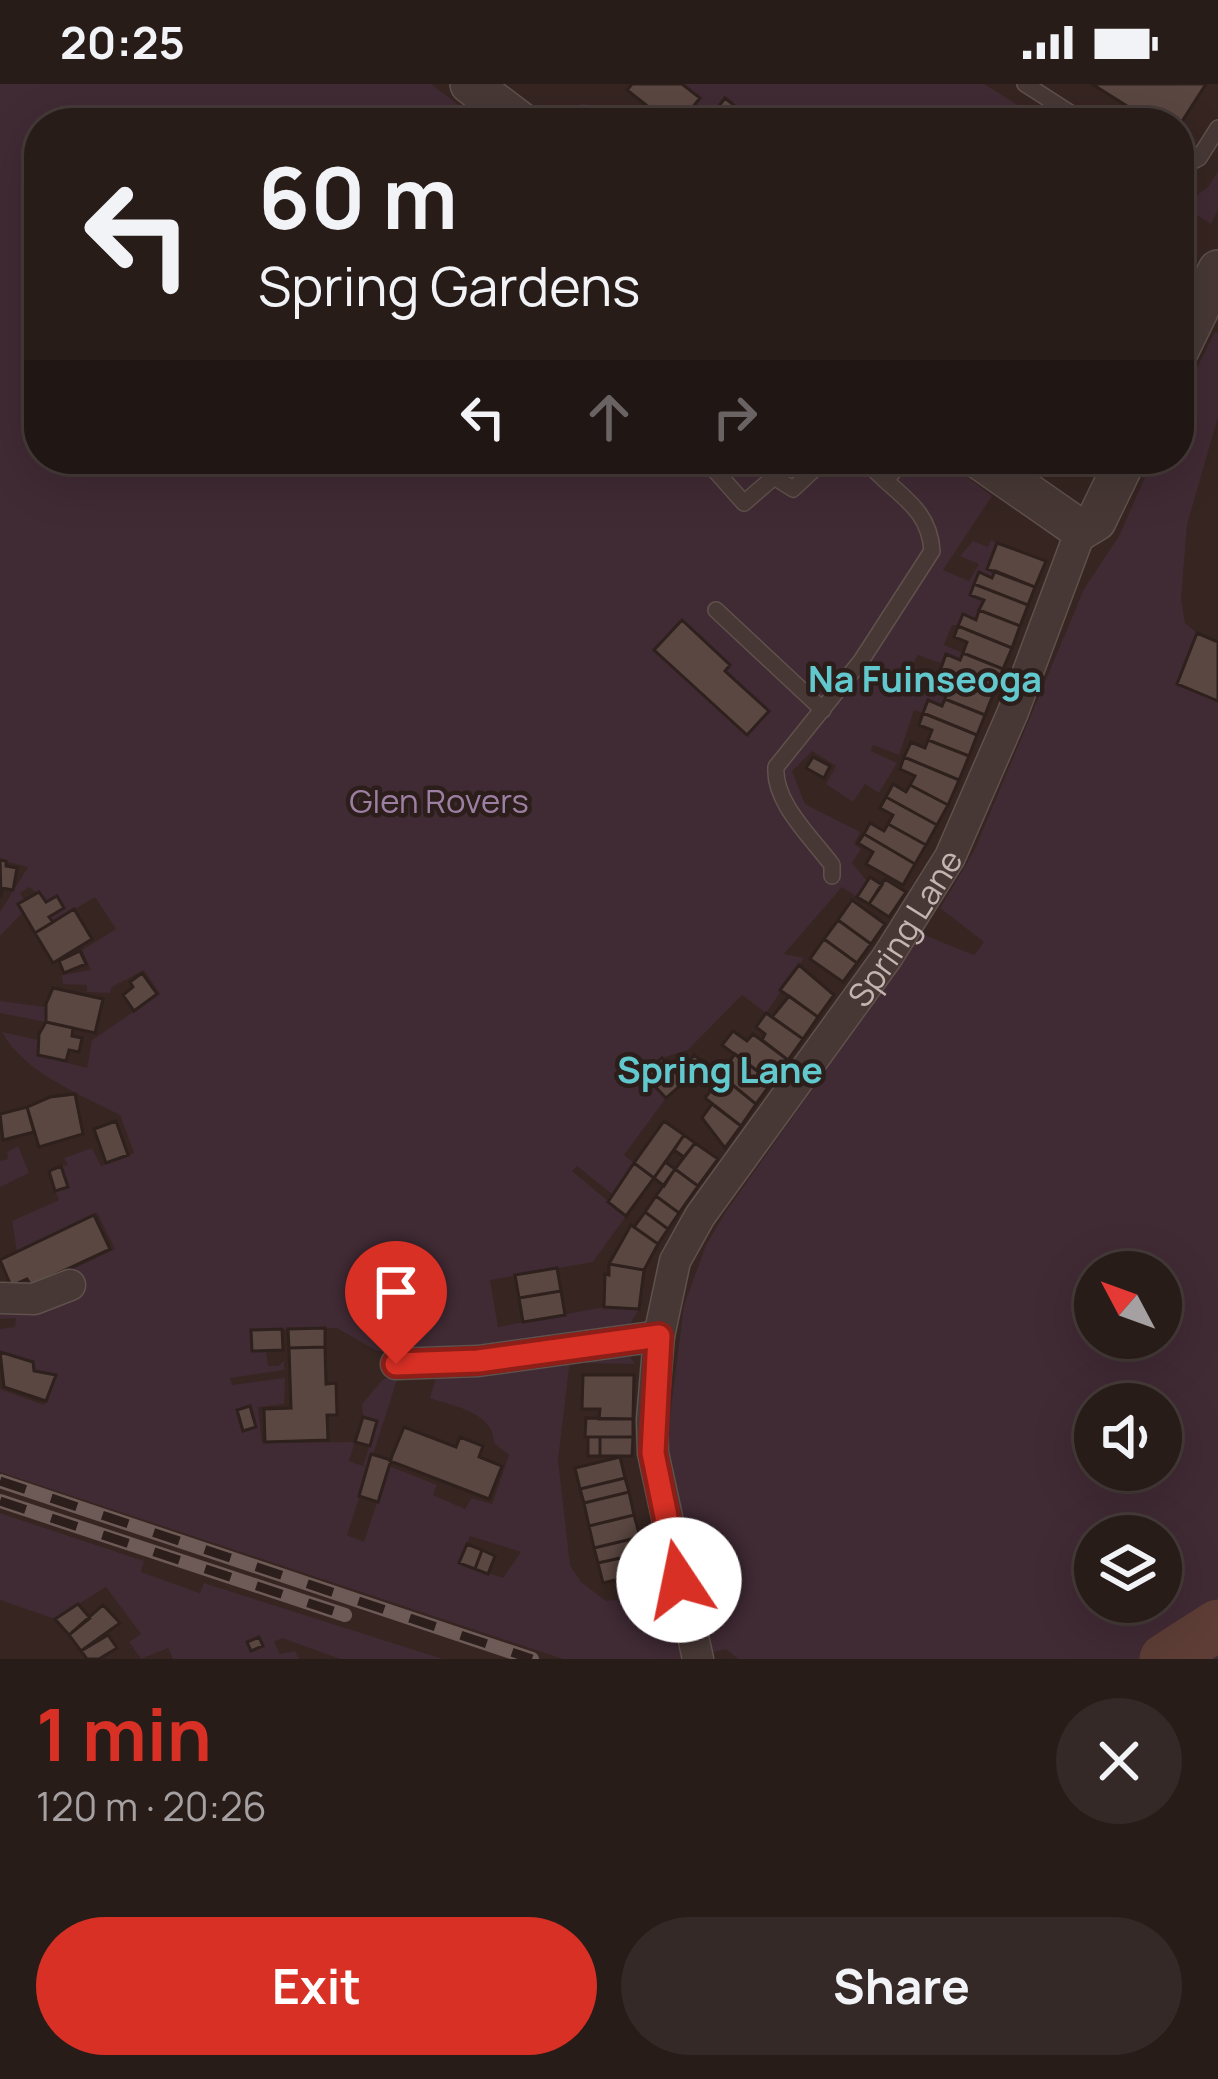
<!DOCTYPE html>
<html lang="en">
<head>
<meta charset="utf-8">
<style>
	body { margin:0; font-family:Manrope,sans-serif; background:#342926; color:#f1f3f6; height:100vh; display:flex; flex-direction:column; font-size:45px; white-space:nowrap }
	* { box-sizing:border-box; margin:0 }
	p { font-size:39px; color:#a5a1a2 }
	.icon { flex:none; width:66px; height:66px; fill:none; stroke:currentColor; stroke-width:2; stroke-linecap:round; stroke-linejoin:round }
	.map { position:relative; height:1575px; overflow:hidden }
	.side { display:flex; flex-direction:column; background:#281c19; flex:1 }
	.side>* { flex:none }
	.banner { position:absolute; left:24px; top:24px; width:1170px; height:366px; border-radius:48px; box-shadow:0 12px 48px #0002,0 0 0 3px #443a38; background:#281c19; color:#f1f3f6; overflow:hidden }
	.needle { width:78px; rotate:311deg }
	.controls { position:absolute; left:1074px; top:1167px; display:grid; gap:24px }
	.controls a { display:grid; place-items:center; width:108px; height:108px; border-radius:50%; background:#281c19; box-shadow:0 12px 48px #0002,0 0 0 3px #443a38; font-size:60px }
	.pin { position:absolute; display:grid; place-items:center; width:102px; height:102px; color:#fff; margin:-123px -51px; border-radius:50% 50% 50% 0; rotate:-45deg; box-shadow:0 0 12px #0007 }
	.pin .icon { rotate:45deg }
	.me { position:absolute; width:132px; margin:-66px; rotate:349deg; stroke-linejoin:round; filter:drop-shadow(0 0 9px #0008) }
	.turn { display:flex; align-items:center; gap:42px; height:252px; padding:0 36px; font-size:54px }
	.turn .icon { width:156px; height:156px; stroke-width:2.5 }
	.turn b { display:block; font-size:84px; line-height:102px }
	.lanes { display:flex; align-items:center; height:114px; padding:0 36px; background:#0003; justify-content:center; gap:60px; direction:ltr }
	.lanes .off { opacity:.35 }
	.round { display:grid; place-items:center; flex:none; width:126px; height:126px; border-radius:63px; background:#342926 }
	.head { display:flex; align-items:center; justify-content:space-between; height:204px; padding:0 36px }
	h1 { font-size:72px; font-weight:700; line-height:90px; color:#d93025 }
	.primary-button { display:flex; gap:24px; margin-top:auto; padding:24px 36px }
	.primary-button a { flex:1; height:138px; border-radius:72px; background:#d93025; color:#fff; font-size:48px; font-weight:700; line-height:138px; text-align:center }
	.primary-button a+a { background:#342926; color:#f1f3f6 }
	.status { display:flex; justify-content:space-between; align-items:center; height:84px; padding:0 60px; background:#281c19; direction:ltr }
	.status svg { height:33px; fill:currentColor }
	.map>svg:first-child { display:block }
	.green { fill:#402a34; fill-rule:evenodd }
	.lines { fill:none; stroke-linecap:round; stroke-linejoin:round }
	.river { stroke:#5d3d36; stroke-width:51 }
	.building { fill:#5b4742; stroke:#2e201c; stroke-width:3 }
	.service-casing { stroke:#5f514c; stroke-width:18 }
	.minor-casing { stroke:#5f514c; stroke-width:33 }
	.tertiary-casing { stroke:#5f514c; stroke-width:42 }
	.service { stroke:#473835; stroke-width:15 }
	.minor { stroke:#473835; stroke-width:30 }
	.tertiary { stroke:#473835; stroke-width:39 }
	.rail-casing { stroke:#6e5b57; stroke-width:14 }
	.rail { stroke:#2c1e1a; stroke-width:9; stroke-dasharray:27; stroke-linecap:butt }
	.route-casing { stroke:#8d1f18; stroke-width:30 }
	.route { stroke:#d93025; stroke-width:21 }
	.labels { text-anchor:middle; dominant-baseline:central; stroke-width:9; stroke-linejoin:round; paint-order:stroke }
	.park-label { font-size:33px; fill:#9d7fa3; stroke:#2c1e1a }
	.street-label { font-size:33px; fill:#c4b4af; stroke:#2c1e1a }
	.neighbourhood-label { font-size:36px; font-weight:bold; fill:#61c8cd; stroke:#2c1e1a }
</style>
</head>
<body>
<div class="status"><b>20:25</b><svg viewBox="0 0 49 12"><path d="M0 12V9h3v3zM5 12V6h3v6zM10 12V3h3v9zM15 12V0h3v12zM26 1h20v11H26zM47 4h2v5h-2z"/></svg></div>
<div class="map">
<svg width="1218" height="1575" viewBox="0 0 1218 1575">
	<rect width="100%" height="100%" fill="#362521"/>
	<path class="green" d="M0,0H431L482,39H39V375H943L992,412L943,486L969,497L979,480L960,472L973,457L988,463L991,456L997,459L988,484L995,487L992,494L980,489L970,511L984,516L976,536L962,531L958,542L952,541L944,561L963,569L960,576L947,571L943,580L918,571L912,581L933,591L931,597L949,604L942,622L929,617L923,629L914,626L899,671L873,661L871,667L897,679L879,709L865,700L853,718L826,700L836,682L812,667L792,687L805,720L860,748L854,760L861,765L852,779L867,797L857,813L842,803L784,870L804,874L766,929L742,911L688,966L662,974L644,990L666,1014L624,1071L634,1079L613,1111L577,1082L572,1087L626,1132L593,1178L490,1196L498,1243L604,1223L639,1225L629,1242L459,1268L404,1269L377,1267L337,1244L251,1246L252,1267L266,1266L268,1282H278L284,1277V1286L230,1294L232,1301L285,1294L284,1320L258,1323L262,1359L355,1358L349,1377L363,1382L377,1338L363,1333L362,1320L382,1296L391,1293L397,1296L347,1451L364,1458L389,1382L437,1401L433,1411L465,1425L472,1414L492,1420L509,1371L494,1359C493,1328 455,1323 430,1314L436,1293L626,1267L635,1280L578,1279L570,1276L558,1376L570,1481L581,1498L606,1517L662,1511L682,1575H563L0,1388V1305L44,1321L55,1292L34,1287L33,1278L0,1268V1245L15,1243L16,1234L0,1235V1223L81,1205L73,1185L115,1165L97,1129L17,1168L12,1137L59,1116L55,1107L68,1102L61,1082L68,1081L64,1074L92,1064L101,1082L134,1069L120,1031C81,1011 23,988 2,948L38,956V971L87,984L92,956L160,910L144,886L112,903L110,909L87,908V901L63,900L62,891L91,886L82,866L116,845L95,813L53,838L49,833L64,824L57,812L47,817L29,803L20,809L25,817L18,821L23,828L0,852V828L28,783L0,776ZM470,1452L521,1468L503,1494L460,1479Z
		M682,0H984L1018,21L1007,39H680L699,14Z
		M582,20C606,22 635,40 658,33L666,39H568L558,30Z
		M1218,87V125L1211,140L1182,122L1208,103Z
		M1215,248L1218,249V333L1187,441L1181,515L1185,539L1197,549L1218,617V1575H738L726,1565L711,1569L667,1356L684,1221L706,1161L725,1129L922,850L974,871L984,858L940,824L974,767L1084,505L1119,452L1153,375H1179V320ZM1095,1188H1161V1254H1095ZM1095,1320H1161V1386H1095ZM1095,1452H1161V1518H1095Z
		M0,917L45,923L48,926L46,938L0,929Z
		M18,1062L29,1089L0,1103V1077L8,1075L7,1068Z
		M0,1429L144,1477L141,1488L200,1509L204,1499L443,1575H340L282,1554L274,1558L280,1570L295,1567L299,1575H173L168,1564L141,1575L129,1558L141,1550L106,1503L55,1535L0,1516Z"/>
	<g class="lines">
		<path class="river" d="M1165,1575L1218,1541"/>
	</g>
	<path class="building" d="M632,0H682L700,14L680,39H669L627,6Z
		M1092,0H1206L1179,42V39H1154Z
		M725,14L740,26L730,39H722L712,31Z
		M997,459L1046,477L1035,503L987,485Z
		M995,487L1035,503L1028,521L974,500L979,488L992,494Z
		M974,500L1028,521L1020,542L979,526L984,516L970,511Z
		M979,526L1020,542L1012,564L958,542L963,530L976,536Z
		M682,536L730,581L725,587L769,627L747,651L654,566Z
		M958,542L1012,564L1003,585L963,569L967,558L954,553Z
		M1197,549L1218,558V617L1177,600Z
		M963,569L1003,585L994,608L940,587L946,570L960,576Z
		M940,587L994,608L985,631L945,615L949,604L935,599Z
		M945,615L985,631L977,651L923,629L928,616L942,622Z
		M923,629L977,651L969,672L928,656L932,646L919,641Z
		M928,656L969,672L959,696L904,673L911,658L925,664Z
		M813,673L830,682L824,694L806,684Z
		M904,673L959,696L948,721L910,701L915,692L900,685Z
		M893,700L906,708L910,701L948,721L937,741L886,713Z
		M886,713L937,741L926,761L888,740L893,731L880,724Z
		M870,739L884,747L888,740L926,761L915,780L864,750Z
		M864,750L915,780L903,801L866,780L873,768L858,759Z
		M0,776L6,777V782L17,784L13,806L2,804L1,814Z
		M870,793L882,801L869,820L857,813Z
		M885,795L906,808L889,833L869,820Z
		M39,808L46,818L57,812L64,824L49,833L53,838L35,849L18,820Z
		M852,816L885,840L871,860L838,836Z
		M74,825L92,855L53,879L35,849Z
		M838,836L871,860L857,879L824,855Z
		M824,855L857,879L843,898L810,875Z
		M80,867L86,880L64,889L59,877Z
		M799,881L834,911L818,933L780,906Z
		M142,889L157,910L134,927L123,911L133,903L130,898Z
		M53,904L103,915L95,949L46,938V920Z
		M789,912L818,933L803,955L772,933Z
		M766,929L803,955L788,976L762,956L765,950L756,943Z
		M46,938L73,944L72,952L82,954L79,968L69,966L66,977L38,971L39,950Z
		M733,947L747,957L753,950L788,976L772,998L722,961Z
		M735,970L772,998L756,1020L720,991Z
		M694,971L708,982L703,989L689,978Z
		M662,974L684,998L666,1014L644,991Z
		M722,992L756,1020L741,1042L705,1014Z
		M75,1010L83,1050L39,1063L27,1023L50,1013Z
		M712,1020L741,1042L725,1064L702,1034Z
		M27,1023L34,1048L3,1056L0,1030Z
		M116,1037L128,1071L106,1079L94,1045Z
		M664,1037L684,1051L654,1094L634,1079Z
		M684,1051L695,1059L684,1073L674,1066Z
		M695,1059L718,1075L698,1102L675,1085Z
		M665,1078L675,1085L664,1102L654,1094Z
		M634,1079L654,1094L626,1132L608,1118Z
		M61,1082L68,1103L55,1107L49,1087Z
		M675,1085L698,1102L679,1129L656,1112Z
		M656,1112L679,1129L668,1145L645,1128Z
		M645,1128L668,1145L658,1160L634,1143Z
		M94,1131L110,1165L31,1202L27,1195L11,1202L0,1176Z
		M631,1141L658,1160L644,1186L609,1180Z
		M609,1180L644,1186L639,1225L604,1223L605,1190L609,1191Z
		M557,1184L561,1207L519,1214L515,1191Z
		M561,1207L565,1231L523,1238L519,1214Z
		M325,1244V1263L289,1264L288,1245Z
		M282,1245L283,1266L252,1267L251,1246Z
		M325,1263L326,1300L336,1299L337,1331H327L328,1356L265,1358L264,1325L291,1324L289,1264Z
		M0,1268L33,1278L34,1287L56,1291L46,1317L4,1303Z
		M583,1291H634L633,1335H599L600,1325H582Z
		M250,1322L256,1343L243,1347L237,1326Z
		M363,1333L377,1337L370,1362L355,1358Z
		M586,1334L633,1335V1353H585Z
		M404,1343L456,1363L460,1353L483,1362L479,1373L502,1382L489,1415L390,1377Z
		M588,1353H600V1372H588Z
		M600,1353H633L632,1372H600Z
		M371,1370L391,1376L378,1418L359,1412Z
		M620,1373L625,1394L580,1405L575,1384Z
		M625,1394L629,1408L584,1419L580,1405Z
		M629,1408L634,1431L589,1442L584,1419Z
		M634,1431L640,1453L594,1464L589,1442Z
		M640,1453L643,1469L598,1479L594,1464Z
		M467,1460L482,1466L475,1485L459,1479Z
		M482,1466L495,1472L488,1490L475,1485Z
		M643,1469L648,1488L603,1499L598,1479Z
		M656,1486L662,1511L649,1515L647,1504L638,1506L635,1492Z
		M78,1520L90,1534L69,1551L55,1535Z
		M103,1521L120,1539L81,1567L69,1551Z
		M108,1551L117,1564L99,1575H87L81,1567Z
		M259,1553L263,1562L251,1567L247,1558Z"/>
	<g class="lines">
		<g class="service-casing">
			<path id="service" d="M1025,0L1086,39
				M1179,84L1199,74L1218,44
				M705,375L744,419L774,393L793,405L825,375
				M863,375L886,397L903,375
				M716,526L823,626
				M832,792V781C812,754 773,718 776,683L861,577L932,467C930,433 910,418 886,397"/>
		</g>
		<g class="minor-casing">
			<g id="minor">
				<path d="M0,1214L34,1215L70,1201"/>
				<path d="M396,1280L478,1277L659,1252"/>
				<path id="s1" d="M698,1575L653,1369L652,1336L659,1252L675,1177L700,1132L888,872L950,773L1013,628L1081,446"/>
			</g>
		</g>
		<g class="tertiary-casing">
			<path id="tertiary" d="M470,0L522,39
				M1179,266L1218,186
				M979,375L1081,446L1096,437L1126,375"/>
		</g>
		<use href="#service" class="service"/>
		<use href="#minor" class="minor"/>
		<use href="#tertiary" class="tertiary"/>
		<g class="rail-casing">
			<path id="rail" d="M0,1397L532,1575
				M0,1417L345,1531"/>
		</g>
		<use href="#rail" class="rail"/>
	</g>
	<g class="lines">
		<g class="route-casing">
			<path id="route" d="M396,1280L478,1277L659,1252L653,1369L679,1496"/>
		</g>
		<use href="#route" class="route"/>
	</g>
	<g class="labels">
		<g class="park-label">
			<text x="439" y="716">Glen Rovers</text>
		</g>
		<g class="street-label">
			<text stroke="none"><textPath href="#s1" startOffset="810">Spring Lane</textPath></text>
		</g>
		<g class="neighbourhood-label">
			<text x="925" y="594">Na Fuinseoga</text>
			<text x="720" y="985">Spring Lane</text>
		</g>
	</g>
</svg>
<div class="controls">
<a><svg class="needle" viewBox="-14 -14 28 28"><path d="M0-13l5 13h-10z" fill="#e53935"/><path d="M0 13l5-13h-10z" fill="#a5a1a2"/></svg></a>
<a><svg class="icon" aria-label="sound" viewBox="0 0 24 24"><path d="M4 9h4l5-4v14l-5-4H4zM17 9q2 3 0 6"/></svg></a>
<a><svg class="icon" aria-label="layers" viewBox="0 0 24 24"><path d="M12 4l9 5-9 5-9-5zM3 14l9 5 9-5"/></svg></a>
</div>
<div class="pin" style="left:396px;top:1280px;background:#d93025"><svg class="icon" aria-label="arrive" viewBox="0 0 24 24"><path d="M6 21V4h12l-3 4 3 4H6"/></svg></div>
<svg class="me" style="left:679px;top:1496px" viewBox="-20 -20 40 40"><circle r="19" fill="#fff"/><path d="M0-13L10 11 0 6-10 11z" fill="#d93025"/></svg>
<div class="banner">
<div class="turn"><svg class="icon" aria-label="left" viewBox="0 0 24 24"><path d="M17 20v-9H6M10 6l-5 5 5 5"/></svg><div><b>60 m</b>Spring Gardens</div></div>
<div class="lanes"><svg class="icon" aria-label="left" viewBox="0 0 24 24"><path d="M17 20v-9H6M10 6l-5 5 5 5"/></svg><svg class="icon off" aria-label="ahead" viewBox="0 0 24 24"><path d="M12 20V5M6 11l6-6 6 6"/></svg><svg class="icon off" aria-label="right" viewBox="0 0 24 24"><path d="M7 20v-9h11M14 6l5 5-5 5"/></svg></div>
</div>
</div>
<section class="side">
<div class="head"><div><h1>1 min</h1><p>120 m · 20:26</p></div><a class="round"><svg class="icon" aria-label="close" viewBox="0 0 24 24"><path d="M6 6l12 12M18 6L6 18"/></svg></a></div>
<div class="primary-button"><a>Exit</a><a>Share</a></div>
</section>
</body>
</html>
